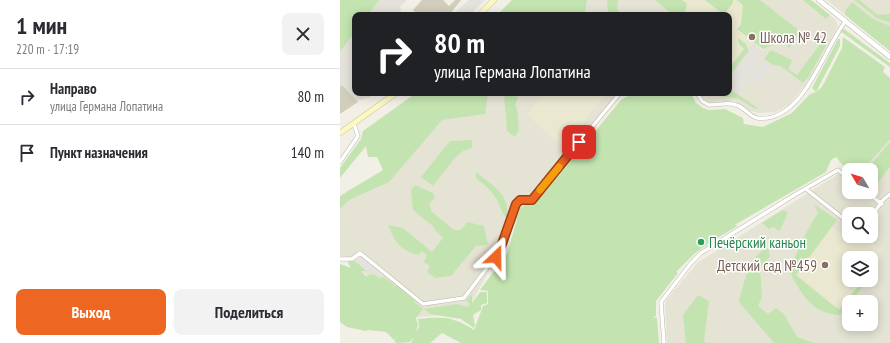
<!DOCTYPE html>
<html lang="ru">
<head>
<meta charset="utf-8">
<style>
	body { margin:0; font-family:"PT Sans Narrow",sans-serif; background:#f2f2f3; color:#2b2b33; height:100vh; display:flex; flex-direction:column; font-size:15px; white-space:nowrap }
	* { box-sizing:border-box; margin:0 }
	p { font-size:13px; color:#7c7c81 }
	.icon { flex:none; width:22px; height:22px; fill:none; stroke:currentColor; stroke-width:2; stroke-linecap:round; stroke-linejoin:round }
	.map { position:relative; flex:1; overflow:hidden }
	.sheet { display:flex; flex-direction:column; background:#fff; width:340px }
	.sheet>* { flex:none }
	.guide { position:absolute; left:12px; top:12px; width:380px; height:84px; border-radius:8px; box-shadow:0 2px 10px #0003; background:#202124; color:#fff; overflow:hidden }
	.needle { width:26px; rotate:308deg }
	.tools { position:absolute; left:502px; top:163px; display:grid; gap:8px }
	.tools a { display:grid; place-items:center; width:36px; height:36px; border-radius:8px; background:#fff; box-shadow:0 2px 10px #0003; font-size:20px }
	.pin { position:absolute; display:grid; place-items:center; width:34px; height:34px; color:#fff; margin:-17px; border-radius:8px; box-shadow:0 2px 6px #0006 }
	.me { position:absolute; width:44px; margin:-22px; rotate:23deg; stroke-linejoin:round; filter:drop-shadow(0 0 3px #0008) }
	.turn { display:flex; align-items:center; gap:14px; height:84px; padding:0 16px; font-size:18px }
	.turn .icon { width:52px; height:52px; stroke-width:2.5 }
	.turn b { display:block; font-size:28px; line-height:34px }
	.round { display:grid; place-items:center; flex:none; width:42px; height:42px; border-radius:8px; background:#f2f2f3 }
	.summary { display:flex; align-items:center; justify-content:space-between; height:68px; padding:0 16px }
	h1 { font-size:24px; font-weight:700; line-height:30px }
	.button { display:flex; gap:8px; margin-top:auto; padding:8px 16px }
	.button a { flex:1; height:46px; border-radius:8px; background:#ed6622; color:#fff; font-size:16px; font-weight:700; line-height:46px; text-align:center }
	.button a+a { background:#f2f2f3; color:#2b2b33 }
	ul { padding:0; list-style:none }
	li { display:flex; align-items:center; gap:12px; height:56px; padding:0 16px; border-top:1px solid #e1e1e2 }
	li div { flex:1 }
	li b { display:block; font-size:15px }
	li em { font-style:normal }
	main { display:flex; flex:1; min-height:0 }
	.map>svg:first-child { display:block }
	.residential { fill:#e5e3d4; fill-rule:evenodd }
	.industrial { fill:#e4e1da }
	.education { fill:#eae8d0 }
	.green { fill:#c3e4b0 }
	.parking { fill:#e3e2dd }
	.building { fill:#d2cebc }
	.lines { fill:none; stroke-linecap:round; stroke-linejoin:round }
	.minor-casing { stroke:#bcb9a9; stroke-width:4.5 }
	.tertiary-casing { stroke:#bcb9a9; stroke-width:5.5 }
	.secondary-casing { stroke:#cfcb97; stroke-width:6 }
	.minor { stroke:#fff; stroke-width:3.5 }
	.tertiary { stroke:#fff; stroke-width:4.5 }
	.secondary { stroke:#fbf8c6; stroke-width:5 }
	.route-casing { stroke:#9a4216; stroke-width:10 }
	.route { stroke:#ed6622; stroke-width:7 }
	.slow { stroke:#f59e0b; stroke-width:7 }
	.education-dot { fill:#8d6e63; stroke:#fff; stroke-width:1.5 }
	.leisure-dot { fill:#2e9e5b; stroke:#fff; stroke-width:1.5 }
	.labels { text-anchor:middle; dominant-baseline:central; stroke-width:3; stroke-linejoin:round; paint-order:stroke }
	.education-label { font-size:15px; fill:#785e54; stroke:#fff; text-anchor:start }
	.leisure-label { font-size:15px; fill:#27864d; stroke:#fff; text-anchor:start }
</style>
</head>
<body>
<main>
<section class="sheet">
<div class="summary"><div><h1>1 мин</h1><p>220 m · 17:19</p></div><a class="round"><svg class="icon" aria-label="close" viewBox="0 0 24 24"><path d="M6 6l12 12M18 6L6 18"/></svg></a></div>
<ul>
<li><svg class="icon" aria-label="right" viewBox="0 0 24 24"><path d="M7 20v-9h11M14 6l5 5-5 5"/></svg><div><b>Направо</b><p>улица Германа Лопатина</p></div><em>80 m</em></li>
<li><svg class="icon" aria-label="arrive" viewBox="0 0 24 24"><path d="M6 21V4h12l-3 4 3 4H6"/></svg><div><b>Пункт назначения</b></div><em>140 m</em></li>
</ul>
<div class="button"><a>Выход</a><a>Поделиться</a></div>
</section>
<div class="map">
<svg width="550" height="343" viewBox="0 0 550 343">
	<rect width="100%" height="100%" fill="#f2f0e6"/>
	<path class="residential" d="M203,0H471L496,20L498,26L471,77L450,104L436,112L419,113L409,111L394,101L369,102L363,98L360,93H389V15H190Z
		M487,0H550V51L505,15Z
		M121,93H277L186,203L126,313L77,317L5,257L0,256V200L7,191L47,172Z
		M550,128V343H327L325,304L327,299L357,263L525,157ZM509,170H531V192H509ZM509,214H531V236H509ZM509,258H531V280H509ZM509,302H531V324H509Z"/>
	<path class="industrial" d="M39,0H67L60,7L62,15H28Z
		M15,32V93H33L30,97L17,101L2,85L0,87V52Z"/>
	<path class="education" d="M333,0H403L441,30L423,52L413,43L389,73V15H343L346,11Z
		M204,93H267L223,147L187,115Z
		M491,226L500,233L509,231V236H524L541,250L539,261L531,271V258H509V280H524L503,306L495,307L459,277L457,270Z"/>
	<path class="green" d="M0,0H39L28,15H15V32L0,52Z
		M172,0H247L245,12L217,15H157Z
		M267,0H278L277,9L281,15H268Z
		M315,0H342L347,4L344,15H333Z
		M365,0H393V3L386,12L383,14Z
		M397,0H420L457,29V36L449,48L443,41L423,49L397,29L401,25L403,5Z
		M463,0H471L490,15L486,19Z
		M514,0H519L538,15L550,14V23L537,18Z
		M512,2L533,19L550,26V51L505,15V11Z
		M504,29L550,63V67L500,31Z
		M474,37H482L488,42L469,76L463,83L441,66L433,65L424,59L431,50L452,60L448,69L457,75L481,43Z
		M503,37L545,67L543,72L550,78V139L523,170H515L513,163L504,167L496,157L491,160L486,172L398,223L395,225L398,226L372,241L354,254L336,272L338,273L316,301V316L313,317L317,318L319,343H121L102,333L90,343H71L74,337L70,342L57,343L54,341L59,335L54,340L46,332L28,330L26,331L7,327L0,322V264L11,268L8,263L9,259H14L26,271H21L26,276L34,274L39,278L44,277L54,285L52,287L58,285L55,279L80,301H73L83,309L76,318L78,325L76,332L79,327L78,319C103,317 112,316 134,330L143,306L148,304V291L140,290L167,254L180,209L187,204L196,203L281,100C297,88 331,93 351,93L356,103L363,108L369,110L385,109L403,118L404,124L423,127L452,113L470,94L476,92L472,88L498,39H500V46L476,92L482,87L502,48Z
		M398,38L406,44L409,52L389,82V68L404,49L399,44Z
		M389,90L393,91L419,109C410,109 406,101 398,99C390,96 378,97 368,95L367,93H389Z
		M76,93H148L145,114L102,120L49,182L9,200L0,209V196L43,170L37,157H28L26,146L0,178V168L21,139L23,131Z
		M166,93H173L178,98L175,105L177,108L179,130L175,137L167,131L164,95Z
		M132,140V148L123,151L114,159L93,186L81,177L110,141Z
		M550,142V167L531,191V170H526Z
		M136,172C153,186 171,194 167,219C162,213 161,209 158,202C154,192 144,185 136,178Z
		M75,185L93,193L95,197L89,204L92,212L108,225L114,230H121L127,222L144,226L148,245L136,246L111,276L95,278L87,272L90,266L84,262L87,255L82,251L78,255C60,250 55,242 48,225L63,228L92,252L103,238L95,230L94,227L73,210L71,190Z
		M474,204L497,220L456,275L499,310L523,280H528L500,315C472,314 461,294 450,272C457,249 465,233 478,213Z
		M443,210L448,212L440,231L433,227L429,229L422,223Z
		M428,248L430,256L420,270L422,297L418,306L428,314L436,308L444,314L457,337L474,343H434L399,302C404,284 408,255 428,248Z
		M140,292H147V303L141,305V310L133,315L135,325L134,328L121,319L90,314L84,309L117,304L127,307L130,304L126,300L132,294V303Z
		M358,295L369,301L364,341L367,343H346L343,315Z"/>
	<path class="parking" d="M129,0H145L130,15H112Z
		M412,47L423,55L413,68L418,71L426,62L432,67L417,85L410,80L400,92L393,88L397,82L389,76Z
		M20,253L45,273L39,275L34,271L28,272L12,259Z"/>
	<path class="building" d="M82,0H103L109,6L115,0H121L109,15H78L73,10Z
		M2,85L18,102L0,114V87Z"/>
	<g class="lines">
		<g class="minor-casing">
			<path id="minor" d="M357,93L362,101L369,105C378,105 388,102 396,105C404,107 409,116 417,118C463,124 483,50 505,22
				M0,162L18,136L14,124
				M466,189L509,223
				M526,192L542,204
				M531,218L542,201L550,194
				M0,259H12L20,253L83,304L124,298L159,252L176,204L180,200H192L280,93
				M324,343L321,302L351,263L361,253L456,194L498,170L509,179"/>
		</g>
		<g class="tertiary-casing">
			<path id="tertiary" d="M479,0L550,57"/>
		</g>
		<g class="secondary-casing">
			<path id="secondary" d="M139,15L154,0
				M0,133L56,93"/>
		</g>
		<use href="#minor" class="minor"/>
		<use href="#tertiary" class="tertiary"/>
		<use href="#secondary" class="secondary"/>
	</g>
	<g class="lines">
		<g class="route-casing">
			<path id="route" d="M156,257L162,244L176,204L180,200H192L239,142"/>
		</g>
		<use href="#route" class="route"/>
		<path class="slow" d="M200,190L219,167"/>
	</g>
	<g class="education-dot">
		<circle cx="412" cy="37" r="4"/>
		<circle cx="485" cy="265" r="4"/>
	</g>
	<circle class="leisure-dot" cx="361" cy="242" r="4"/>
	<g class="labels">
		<g class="education-label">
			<text x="420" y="37">Школа № 42</text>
			<text x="477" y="265" text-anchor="end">Детский сад №459</text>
		</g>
		<g class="leisure-label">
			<text x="369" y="242">Печёрский каньон</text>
		</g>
	</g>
</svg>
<div class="tools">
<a><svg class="needle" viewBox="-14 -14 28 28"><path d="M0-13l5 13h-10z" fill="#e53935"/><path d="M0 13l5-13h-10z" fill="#7c7c81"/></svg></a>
<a><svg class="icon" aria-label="search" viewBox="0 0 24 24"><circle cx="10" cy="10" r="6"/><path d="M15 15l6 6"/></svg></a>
<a><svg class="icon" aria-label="layers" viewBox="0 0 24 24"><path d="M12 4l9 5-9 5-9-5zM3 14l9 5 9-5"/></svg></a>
<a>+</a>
</div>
<div class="pin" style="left:239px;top:142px;background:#d93025"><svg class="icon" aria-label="arrive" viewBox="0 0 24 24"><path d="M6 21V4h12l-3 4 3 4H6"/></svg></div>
<svg class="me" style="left:156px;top:257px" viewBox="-20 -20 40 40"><path d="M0-17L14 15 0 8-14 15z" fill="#ed6622" stroke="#fff" stroke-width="4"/></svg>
<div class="guide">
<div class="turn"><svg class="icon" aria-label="right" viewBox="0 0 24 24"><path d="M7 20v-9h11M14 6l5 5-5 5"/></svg><div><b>80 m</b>улица Германа Лопатина</div></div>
</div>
</div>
</main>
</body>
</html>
